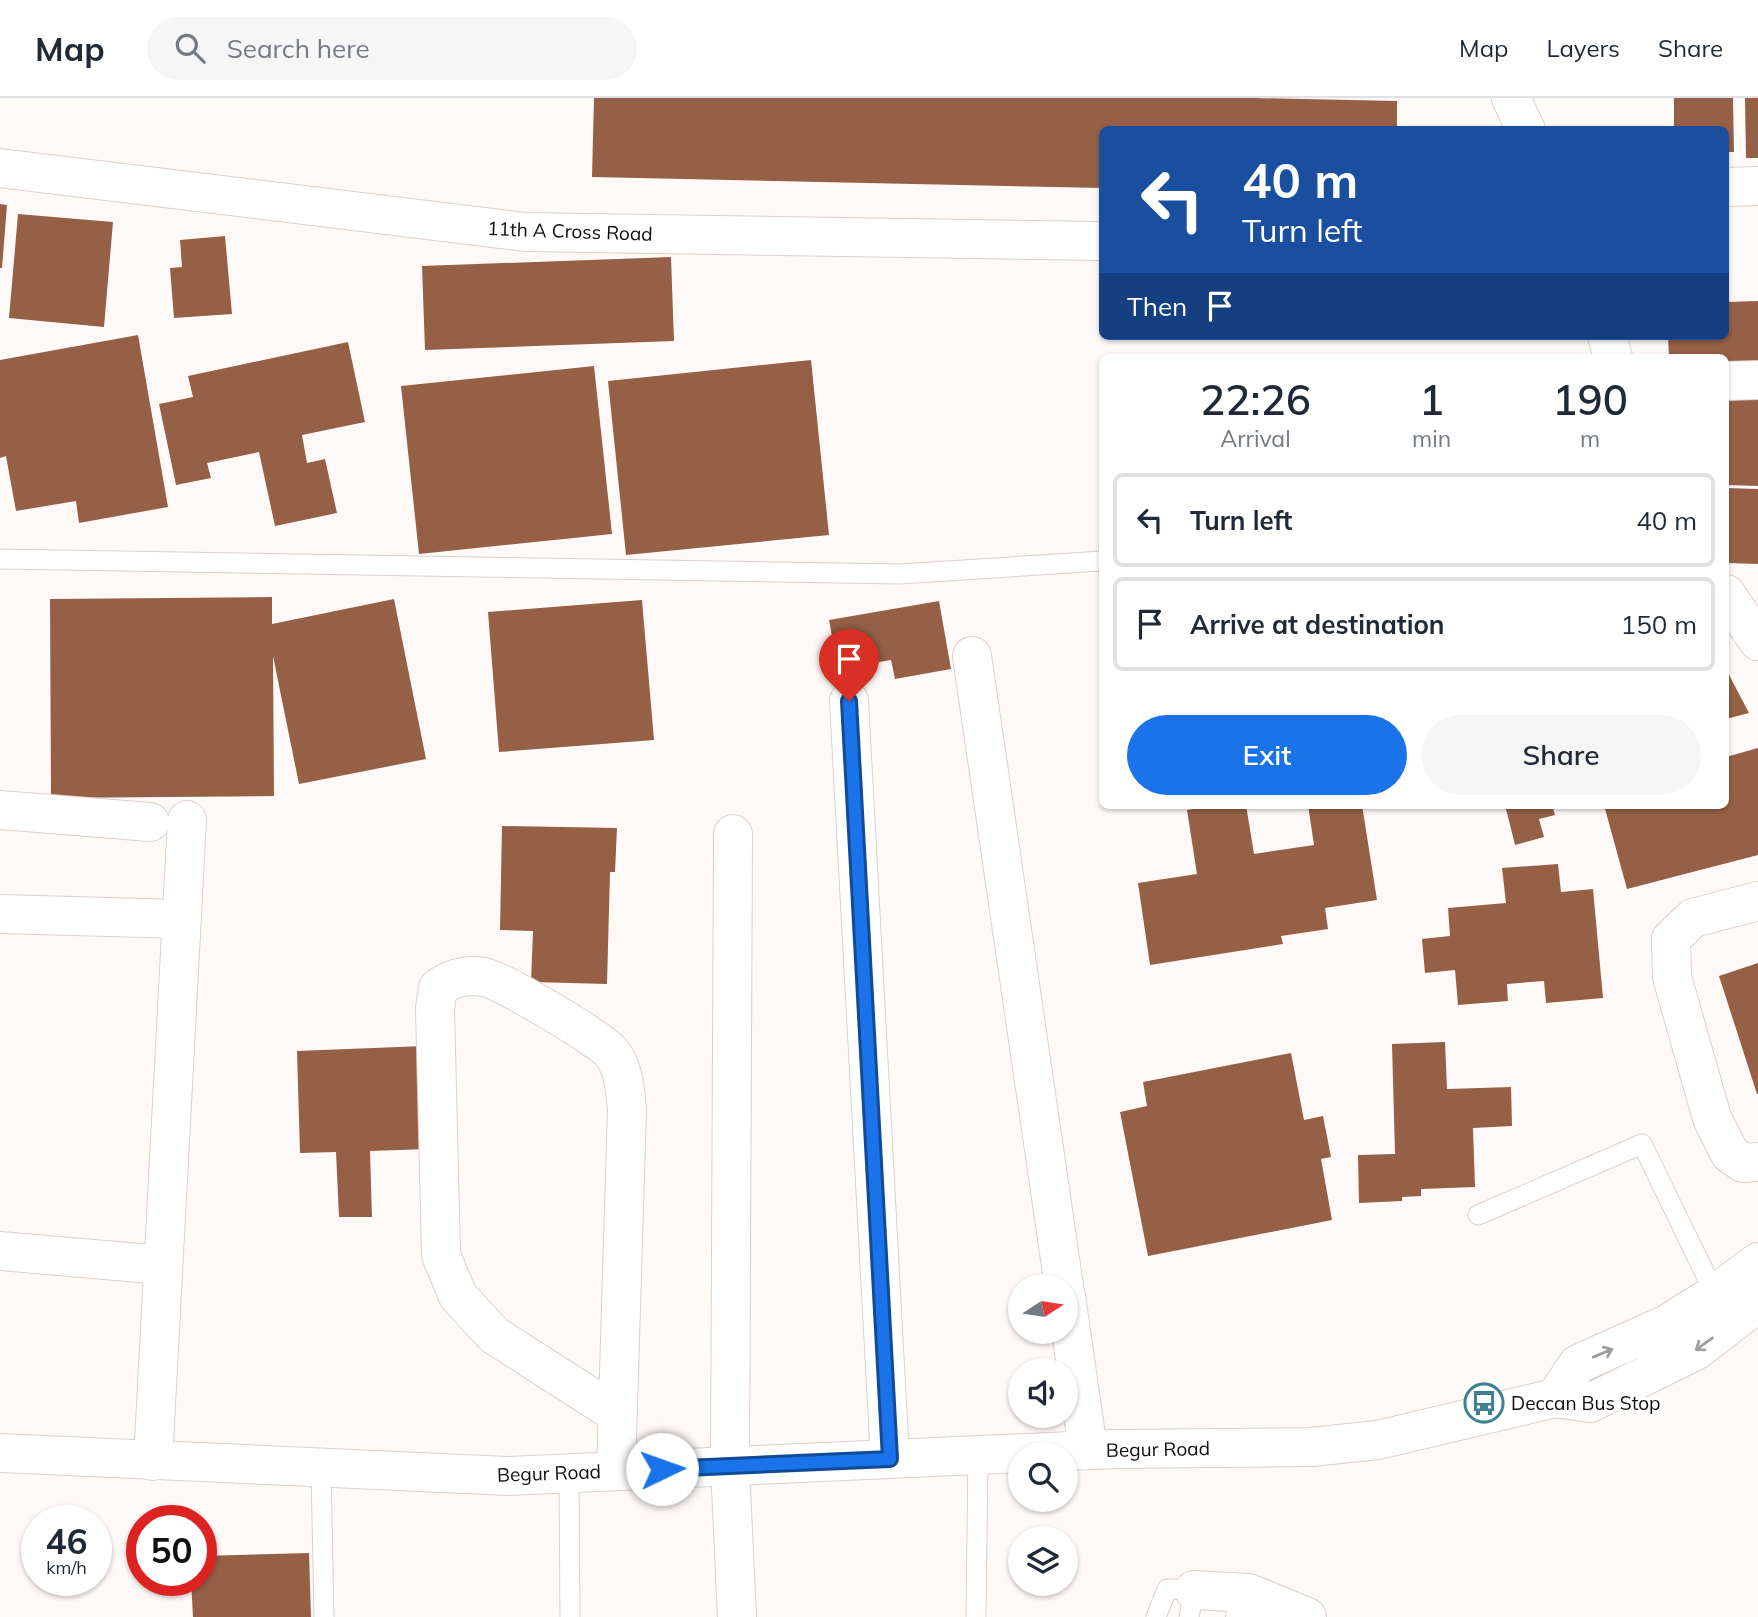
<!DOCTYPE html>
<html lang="en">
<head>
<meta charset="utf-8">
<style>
	body { margin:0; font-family:Mulish,sans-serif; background:#f6f6f7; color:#1f2937; height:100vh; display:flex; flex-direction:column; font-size:26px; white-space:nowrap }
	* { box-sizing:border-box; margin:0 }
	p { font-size:23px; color:#747a83 }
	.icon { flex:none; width:38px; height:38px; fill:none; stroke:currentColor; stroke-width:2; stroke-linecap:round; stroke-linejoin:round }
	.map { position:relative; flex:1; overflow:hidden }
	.side { position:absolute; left:1099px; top:256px; width:630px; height:455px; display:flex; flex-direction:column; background:#fff; border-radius:10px; box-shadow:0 2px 5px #0004 }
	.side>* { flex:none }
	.guide { position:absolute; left:1099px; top:28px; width:630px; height:214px; border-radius:10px; box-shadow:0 2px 5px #0004; background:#1a4fa0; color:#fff; overflow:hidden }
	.needle { width:46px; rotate:78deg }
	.fabs { position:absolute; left:1008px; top:1176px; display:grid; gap:14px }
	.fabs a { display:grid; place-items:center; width:70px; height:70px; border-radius:50%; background:#fff; box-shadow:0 2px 5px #0004; font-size:35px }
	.speed { position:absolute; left:21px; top:1407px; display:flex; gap:14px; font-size:35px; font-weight:700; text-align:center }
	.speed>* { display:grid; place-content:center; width:91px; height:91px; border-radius:50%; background:#fff; box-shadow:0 2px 5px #0004; line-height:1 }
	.speed small { font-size:18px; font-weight:400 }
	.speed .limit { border:10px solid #d22; background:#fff; color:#111 }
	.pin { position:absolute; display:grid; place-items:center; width:60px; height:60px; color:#fff; margin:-72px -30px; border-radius:50% 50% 50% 0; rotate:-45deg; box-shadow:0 0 7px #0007 }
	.pin .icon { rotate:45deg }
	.me { position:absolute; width:77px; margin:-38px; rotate:87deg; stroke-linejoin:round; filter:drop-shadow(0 0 5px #0008) }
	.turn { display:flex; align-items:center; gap:24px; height:147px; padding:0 28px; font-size:32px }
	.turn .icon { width:91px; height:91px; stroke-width:2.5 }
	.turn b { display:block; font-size:49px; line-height:60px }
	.then { display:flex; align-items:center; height:66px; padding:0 28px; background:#0003; gap:14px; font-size:26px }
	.eta { display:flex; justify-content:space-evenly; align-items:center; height:119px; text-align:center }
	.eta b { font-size:42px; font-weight:600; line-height:49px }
	.action { display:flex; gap:14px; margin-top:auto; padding:14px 28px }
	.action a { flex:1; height:80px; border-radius:42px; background:#1a73e8; color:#fff; font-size:28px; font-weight:600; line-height:80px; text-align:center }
	.action a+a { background:#f6f6f7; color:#1f2937 }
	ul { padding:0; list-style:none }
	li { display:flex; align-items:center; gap:21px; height:94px; margin:0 14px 10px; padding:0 14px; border:4px solid #e0e1e3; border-radius:10px }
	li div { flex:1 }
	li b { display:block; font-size:26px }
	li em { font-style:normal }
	header { display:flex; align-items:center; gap:42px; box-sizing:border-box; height:98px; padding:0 35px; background:#fff; border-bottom:2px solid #e0e1e3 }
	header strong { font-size:33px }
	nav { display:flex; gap:38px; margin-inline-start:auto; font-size:24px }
	.search { width:490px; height:63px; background:#f6f6f7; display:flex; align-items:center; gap:18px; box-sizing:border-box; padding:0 24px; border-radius:38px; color:#747a83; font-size:26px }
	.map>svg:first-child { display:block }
	.building { fill:#956046 }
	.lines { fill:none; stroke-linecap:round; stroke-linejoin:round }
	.lane-casing { stroke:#dbd0cb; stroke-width:21 }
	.street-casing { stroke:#dbd0cb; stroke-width:40 }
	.secondary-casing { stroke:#dbd0cb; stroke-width:40 }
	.lane { stroke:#fff; stroke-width:19 }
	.street { stroke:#fff; stroke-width:38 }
	.secondary { stroke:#fff; stroke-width:38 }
	.oneway { stroke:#9f9e9d }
	.route-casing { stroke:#114b97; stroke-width:18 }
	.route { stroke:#1a73e8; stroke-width:12 }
	.labels { text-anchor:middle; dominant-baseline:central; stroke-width:7; stroke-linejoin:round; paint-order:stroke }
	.street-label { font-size:19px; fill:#100c0b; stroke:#fff }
	.poi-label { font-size:19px; fill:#100c0b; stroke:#fff; text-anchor:start }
</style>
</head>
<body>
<header>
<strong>Map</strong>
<div class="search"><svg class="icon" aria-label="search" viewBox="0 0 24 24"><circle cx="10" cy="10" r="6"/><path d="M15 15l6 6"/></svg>Search here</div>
<nav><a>Map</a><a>Layers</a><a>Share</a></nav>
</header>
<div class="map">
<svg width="1758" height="1519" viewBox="0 0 1758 1519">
	<rect width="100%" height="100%" fill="#fffaf8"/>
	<path class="building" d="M594,0H1254L1397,3V32H1102V90L592,79Z
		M1674,0H1733L1734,54H1726V32H1674Z
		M1745,0H1758V60H1746Z
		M0,106L7,107L2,170H0Z
		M18,116L113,124L104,229L9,220Z
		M225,138L232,216L174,220L170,170L182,169L180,142Z
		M671,159L674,243L425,252L422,168Z
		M1758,203V272L1726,274V259H1669L1668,238H1726V204Z
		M138,237L168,409L79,425L76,403L16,413L6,358L0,360V262Z
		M348,244L365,324L302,337L307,365L325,361L337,415L275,428L259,354L207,365L211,380L176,387L159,306L193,299L188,278Z
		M811,262L829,437L626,457L608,283Z
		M594,268L612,436L419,456L401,288Z
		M1726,295L1758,296V388L1726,387Z
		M1726,390L1758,391V466L1726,465Z
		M272,499V526L394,501L426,661L299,686L273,558L274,698L51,700L50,501Z
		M642,502L654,642L499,654L488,514Z
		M939,503L951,571L895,581L891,562L838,571L829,522Z
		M1726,571L1749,615L1726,621Z
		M1758,650V757L1627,791L1604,707H1726V659Z
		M1220,707H1246L1254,756L1314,747L1308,707H1362L1377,802L1325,810L1328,831L1281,838L1283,846L1150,867L1138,785L1197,776L1187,712Z
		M1505,707H1552L1555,717L1539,721L1544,739L1515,747Z
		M502,728L617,730L615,774H610L607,886L531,884L533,833L500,832Z
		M1558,766L1561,794L1593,791L1603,900L1546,905L1544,883L1507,886L1508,903L1458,907L1455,872L1425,875L1422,841L1450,838L1448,810L1506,805L1502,770Z
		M1758,865V996H1757L1719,878Z
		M1445,944L1447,991L1511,989L1512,1028L1473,1030L1475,1089L1421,1091V1098L1402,1099V1103L1359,1105L1358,1057L1395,1056L1392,946Z
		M424,948L428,1051L370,1053L372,1119H339L336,1054L300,1055L297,953Z
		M1291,955L1304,1022L1323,1018L1331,1059L1321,1061L1332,1122L1148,1158L1120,1014L1147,1008L1143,984Z
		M309,1455L311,1519H193L191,1482H201V1458Z"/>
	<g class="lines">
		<g class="lane-casing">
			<path id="lane" d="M0,461L900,476L1102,463
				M1478,1117L1642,1046L1715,1196
				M321,1371L324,1519
				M569,1375L570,1519
				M976,1519L978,1357
				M1156,1519L1167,1491L1194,1492L1189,1519"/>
		</g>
		<g class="street-casing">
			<path id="street" d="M0,70L525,134L1102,143
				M1726,89L1758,88
				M1726,283L1758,282
				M972,558L1064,1188
				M849,603L890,1361
				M0,712L150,724
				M733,736L730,1368L737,1519
				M1758,803L1693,820L1671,841L1672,879L1712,1020L1730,1056L1743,1065L1758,1064
				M0,816L182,821
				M0,1153L163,1167
				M1066,1198L1088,1352
				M153,1363L187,722
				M616,1373L627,1011C625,991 624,970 611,954C600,941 500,881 484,879C466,876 452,880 438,890L435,910L441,1157L458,1198L494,1237L617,1316
				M1194,1492L1249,1495
				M1245,1519L1249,1495L1307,1519"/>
		</g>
		<g class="secondary-casing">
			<path id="secondary" d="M1511,0L1526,32
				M1607,238L1613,259
				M1726,496L1758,543
				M1555,1300L1578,1266L1667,1226L1715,1196L1758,1164
				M0,1355L508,1378L1116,1351L1311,1349L1378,1342L1555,1300L1590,1305L1697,1252L1758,1205"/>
		</g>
		<use href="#lane" class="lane"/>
		<use href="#street" class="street"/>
		<use href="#secondary" class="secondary"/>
	</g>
	<defs><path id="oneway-shaft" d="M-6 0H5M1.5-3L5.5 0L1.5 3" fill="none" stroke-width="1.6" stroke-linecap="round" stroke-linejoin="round" transform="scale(1.75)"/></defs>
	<g class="oneway">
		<use href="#oneway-shaft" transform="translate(1704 1246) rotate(144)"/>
		<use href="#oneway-shaft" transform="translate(1603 1255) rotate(-23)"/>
	</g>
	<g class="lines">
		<g class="route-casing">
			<path id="route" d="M662,1371L890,1361L849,603"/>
		</g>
		<use href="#route" class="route"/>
	</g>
	<defs>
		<g id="bus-ring" transform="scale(2.0125)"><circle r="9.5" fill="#fff" stroke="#3e8191" stroke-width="1.5"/><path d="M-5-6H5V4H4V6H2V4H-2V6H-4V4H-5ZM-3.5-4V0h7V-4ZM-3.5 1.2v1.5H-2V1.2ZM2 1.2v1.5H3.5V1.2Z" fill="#3e8191"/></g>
	</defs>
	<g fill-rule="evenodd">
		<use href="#bus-ring" x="1484" y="1305"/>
	</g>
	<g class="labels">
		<g class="street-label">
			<text transform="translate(570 133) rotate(2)">11th A Cross Road</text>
			<text transform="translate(1158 1351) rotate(-1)">Begur Road</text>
			<text transform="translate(549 1375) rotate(-2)">Begur Road</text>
		</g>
		<g class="poi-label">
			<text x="1511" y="1305">Deccan Bus Stop</text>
		</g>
	</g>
</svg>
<div class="fabs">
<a><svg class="needle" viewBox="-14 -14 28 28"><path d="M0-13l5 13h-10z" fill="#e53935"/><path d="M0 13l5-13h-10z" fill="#747a83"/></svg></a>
<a><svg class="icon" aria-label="sound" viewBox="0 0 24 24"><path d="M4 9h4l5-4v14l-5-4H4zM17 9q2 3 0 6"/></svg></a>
<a><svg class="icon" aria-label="search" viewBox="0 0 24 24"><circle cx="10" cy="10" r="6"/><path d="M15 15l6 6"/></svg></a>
<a><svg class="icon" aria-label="layers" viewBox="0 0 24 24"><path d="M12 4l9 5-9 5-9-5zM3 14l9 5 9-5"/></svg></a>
</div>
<div class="speed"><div>46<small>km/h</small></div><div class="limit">50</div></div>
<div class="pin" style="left:849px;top:603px;background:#d93025"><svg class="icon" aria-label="arrive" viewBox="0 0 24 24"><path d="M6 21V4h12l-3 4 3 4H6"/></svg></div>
<svg class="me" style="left:662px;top:1371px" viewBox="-20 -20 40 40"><circle r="19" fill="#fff"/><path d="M0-13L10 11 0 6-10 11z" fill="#1a73e8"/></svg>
<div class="guide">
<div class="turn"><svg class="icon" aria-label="left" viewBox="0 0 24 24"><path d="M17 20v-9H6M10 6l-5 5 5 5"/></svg><div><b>40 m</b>Turn left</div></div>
<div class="then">Then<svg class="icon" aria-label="arrive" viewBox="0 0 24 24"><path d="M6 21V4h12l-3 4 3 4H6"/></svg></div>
</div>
<section class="side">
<div class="eta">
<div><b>22:26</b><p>Arrival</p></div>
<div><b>1</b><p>min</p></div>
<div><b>190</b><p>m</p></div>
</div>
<ul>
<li><svg class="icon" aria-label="left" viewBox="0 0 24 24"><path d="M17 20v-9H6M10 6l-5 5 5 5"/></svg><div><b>Turn left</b></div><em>40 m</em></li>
<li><svg class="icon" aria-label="arrive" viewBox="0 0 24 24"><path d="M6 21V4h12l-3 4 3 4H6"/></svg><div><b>Arrive at destination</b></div><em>150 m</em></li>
</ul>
<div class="action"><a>Exit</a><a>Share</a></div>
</section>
</div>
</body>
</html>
